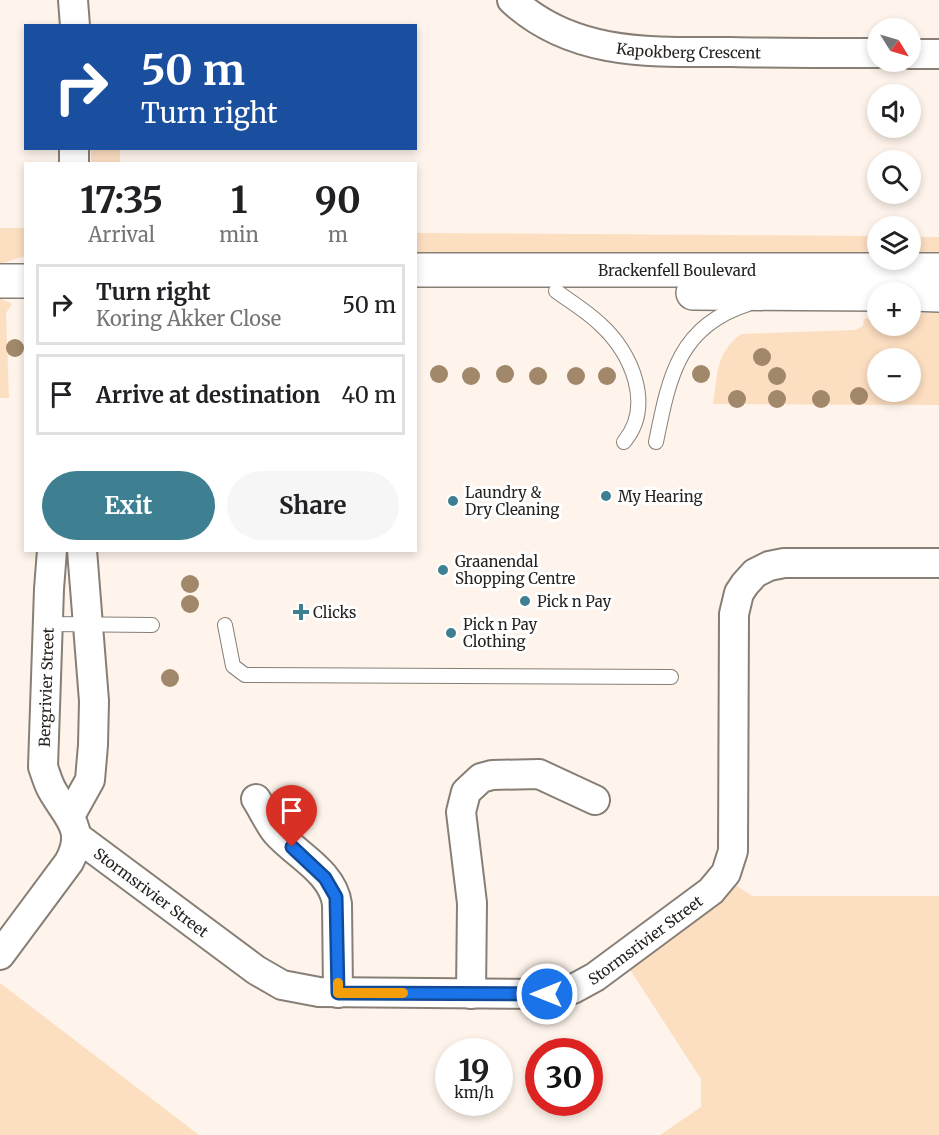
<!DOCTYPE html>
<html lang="en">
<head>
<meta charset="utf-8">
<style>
	body { margin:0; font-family:Merriweather,serif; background:#f6f6f6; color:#202124; height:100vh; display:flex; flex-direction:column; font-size:22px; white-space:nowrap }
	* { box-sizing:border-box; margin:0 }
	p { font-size:20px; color:#757577 }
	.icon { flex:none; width:33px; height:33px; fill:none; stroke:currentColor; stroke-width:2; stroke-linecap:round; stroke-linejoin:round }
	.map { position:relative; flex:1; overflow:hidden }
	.drawer { position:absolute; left:24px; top:162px; width:393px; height:390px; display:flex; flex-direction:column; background:#fff; border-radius:0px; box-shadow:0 3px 9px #0003 }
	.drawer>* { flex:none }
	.guide { position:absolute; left:24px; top:24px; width:393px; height:126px; border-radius:0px; box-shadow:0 3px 9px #0003; background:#1a4fa0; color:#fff; overflow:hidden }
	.needle { width:39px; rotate:127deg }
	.buttons { position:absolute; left:867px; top:18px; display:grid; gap:12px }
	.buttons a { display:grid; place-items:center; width:54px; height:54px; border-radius:50%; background:#fff; box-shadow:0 3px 9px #0003; font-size:30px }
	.speed { position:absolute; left:435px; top:1038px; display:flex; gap:12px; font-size:30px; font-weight:700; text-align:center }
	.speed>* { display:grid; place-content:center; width:78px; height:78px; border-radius:50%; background:#fff; box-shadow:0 3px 9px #0003; line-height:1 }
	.speed small { font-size:15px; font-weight:400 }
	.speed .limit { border:9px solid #d22; background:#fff; color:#111 }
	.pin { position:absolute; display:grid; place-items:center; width:51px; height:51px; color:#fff; margin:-62px -26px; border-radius:50% 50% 50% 0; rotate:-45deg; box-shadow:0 0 6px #0007 }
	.pin .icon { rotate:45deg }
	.me { position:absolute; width:66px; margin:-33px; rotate:270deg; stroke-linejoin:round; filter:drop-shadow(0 0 4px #0008) }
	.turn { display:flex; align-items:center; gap:21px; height:126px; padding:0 18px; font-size:27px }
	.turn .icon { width:78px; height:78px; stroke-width:2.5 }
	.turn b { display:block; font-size:42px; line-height:51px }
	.eta { display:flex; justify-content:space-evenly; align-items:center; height:102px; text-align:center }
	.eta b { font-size:36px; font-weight:700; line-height:42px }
	.primary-button { display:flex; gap:12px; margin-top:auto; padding:12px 18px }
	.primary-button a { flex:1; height:69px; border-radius:36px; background:#3e8091; color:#fff; font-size:24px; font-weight:700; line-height:69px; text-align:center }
	.primary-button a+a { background:#f6f6f6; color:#202124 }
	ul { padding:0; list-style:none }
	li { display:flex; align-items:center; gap:18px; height:81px; margin:0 12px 9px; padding:0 6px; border:3px solid #e0e0e0; border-radius:0px }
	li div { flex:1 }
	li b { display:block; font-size:22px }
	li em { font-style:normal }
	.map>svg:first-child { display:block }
	.green { fill:#fcdec1; fill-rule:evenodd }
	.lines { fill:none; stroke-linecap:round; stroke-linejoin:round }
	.service-casing { stroke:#877f76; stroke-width:16 }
	.minor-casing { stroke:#877f76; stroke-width:32 }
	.tertiary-casing { stroke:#877f76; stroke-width:36 }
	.service { stroke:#fff; stroke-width:14 }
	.minor { stroke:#fff; stroke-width:28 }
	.tertiary { stroke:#fff; stroke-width:33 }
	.tree { fill:#a1886a }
	.route-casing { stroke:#114b97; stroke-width:15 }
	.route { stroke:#1a73e8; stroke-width:10 }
	.slow { stroke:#f59e0b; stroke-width:10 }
	.poi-dot { fill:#3e8091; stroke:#fff; stroke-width:2 }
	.labels { text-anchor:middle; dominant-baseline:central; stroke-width:6; stroke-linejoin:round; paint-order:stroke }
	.street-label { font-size:15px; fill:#272320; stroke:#fff }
	.poi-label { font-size:15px; fill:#272320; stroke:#fff; text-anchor:start }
</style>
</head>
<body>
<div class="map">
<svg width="939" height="1135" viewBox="0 0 939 1135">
	<rect width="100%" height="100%" fill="#fef4eb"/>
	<path class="green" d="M91,149H120V163H91Z
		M0,228H25V256L0,264Z
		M416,233L877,236L878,254L416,258Z
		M910,237H939V254H911Z
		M0,298L12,304L6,313L9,398H0Z
		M939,312V405L713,404C718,374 715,354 741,334L855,330L863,326L864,319L877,318L878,326H910L911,314ZM878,358H910V392H878Z
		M734,884L752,896H939V1135H660L701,1107V1079L629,968L722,899Z
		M0,983L199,1135H0Z"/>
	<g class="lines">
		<g class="service-casing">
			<path id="service" d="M556,291C571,302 588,312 601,325C632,353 654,406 624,442
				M656,442C669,378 678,326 748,304
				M48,624L152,625
				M225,625L233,666L245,675L671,677"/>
		</g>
		<g class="minor-casing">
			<g id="minor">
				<path d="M73,0L75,26"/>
				<path id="s1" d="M512,0C574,57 653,52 732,52C780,53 829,53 878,53"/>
				<path d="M910,54H939"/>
				<path d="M74,164V148"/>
				<path d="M256,799C263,810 269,823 276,832C296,855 333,872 337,904L338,993"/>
				<path d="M70,816L90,780L93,745L94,701L82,550"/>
				<path id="s2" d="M76,836L256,970L282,985L319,992L547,994L573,989L595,977L711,891L726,873L733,851L734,614L739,593L745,584L755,573L769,566L784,563H939"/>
				<path id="s3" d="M0,955L69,862C87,829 67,817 52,790C48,783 46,775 43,767L49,589L52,550"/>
				<path d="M471,994L472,903L461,812L466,792L481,778L492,775L539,774L595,800"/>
			</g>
		</g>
		<g class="tertiary-casing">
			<g id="tertiary">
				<path id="s4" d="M416,270H939"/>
				<path d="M0,281H26"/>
				<path d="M693,293L878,294"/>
				<path d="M910,294L939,295"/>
			</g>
		</g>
		<use href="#service" class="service"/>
		<use href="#minor" class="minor"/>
		<use href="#tertiary" class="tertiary"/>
	</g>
	<g class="tree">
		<circle cx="15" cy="348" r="9"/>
		<circle cx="762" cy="357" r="9"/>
		<circle cx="439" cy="374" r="9"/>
		<circle cx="505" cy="374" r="9"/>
		<circle cx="701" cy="374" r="9"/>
		<circle cx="471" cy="376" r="9"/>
		<circle cx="538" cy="376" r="9"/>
		<circle cx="576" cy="376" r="9"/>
		<circle cx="607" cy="376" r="9"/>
		<circle cx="777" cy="376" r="9"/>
		<circle cx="859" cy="396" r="9"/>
		<circle cx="737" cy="399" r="9"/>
		<circle cx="777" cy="399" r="9"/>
		<circle cx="821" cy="399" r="9"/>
		<circle cx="190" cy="584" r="9"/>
		<circle cx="190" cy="604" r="9"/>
		<circle cx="170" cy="678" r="9"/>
	</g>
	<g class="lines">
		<g class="route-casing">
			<path id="route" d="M292,847L325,878L336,897L338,993L547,994"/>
		</g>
		<use href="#route" class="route"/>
		<path class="slow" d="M338,983V993H403"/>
	</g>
	<g class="poi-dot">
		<circle cx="606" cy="496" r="6"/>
		<circle cx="453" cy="501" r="6"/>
		<circle cx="443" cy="570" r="6"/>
		<circle cx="525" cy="601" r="6"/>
		<path d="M298 603h6v6h6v6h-6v6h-6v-6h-6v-6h6z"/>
		<circle cx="451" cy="633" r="6"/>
	</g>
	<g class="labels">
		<g class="street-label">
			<text stroke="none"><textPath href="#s1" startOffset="189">Kapokberg Crescent</textPath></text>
			<text stroke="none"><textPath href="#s4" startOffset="261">Brackenfell Boulevard</textPath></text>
			<text stroke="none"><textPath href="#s3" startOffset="300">Bergrivier Street</textPath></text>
			<text stroke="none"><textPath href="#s2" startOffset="94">Stormsrivier Street</textPath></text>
			<text stroke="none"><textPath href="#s2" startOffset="634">Stormsrivier Street</textPath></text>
		</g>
		<g class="poi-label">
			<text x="465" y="492">Laundry &amp;<tspan x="465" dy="17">Dry Cleaning</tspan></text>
			<text x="618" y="496">My Hearing</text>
			<text x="455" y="561">Graanendal<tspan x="455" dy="17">Shopping Centre</tspan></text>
			<text x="537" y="601">Pick n Pay</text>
			<text x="313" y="612">Clicks</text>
			<text x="463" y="624">Pick n Pay<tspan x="463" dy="17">Clothing</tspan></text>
		</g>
	</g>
</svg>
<div class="buttons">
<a><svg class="needle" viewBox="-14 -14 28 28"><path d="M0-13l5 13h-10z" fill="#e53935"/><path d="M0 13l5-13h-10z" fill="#757577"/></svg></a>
<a><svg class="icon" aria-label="sound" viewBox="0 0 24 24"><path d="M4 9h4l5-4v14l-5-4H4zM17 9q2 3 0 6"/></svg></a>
<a><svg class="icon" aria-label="search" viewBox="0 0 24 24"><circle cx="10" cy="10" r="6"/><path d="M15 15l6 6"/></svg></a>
<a><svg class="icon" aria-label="layers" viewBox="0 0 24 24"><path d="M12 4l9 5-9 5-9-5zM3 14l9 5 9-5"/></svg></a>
<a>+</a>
<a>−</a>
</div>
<div class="speed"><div>19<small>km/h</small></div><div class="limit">30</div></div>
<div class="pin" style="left:292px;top:847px;background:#d93025"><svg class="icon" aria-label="arrive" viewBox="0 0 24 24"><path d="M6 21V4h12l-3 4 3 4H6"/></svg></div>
<svg class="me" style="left:547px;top:994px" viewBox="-20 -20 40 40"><circle r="17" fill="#1a73e8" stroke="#fff" stroke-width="3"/><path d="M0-11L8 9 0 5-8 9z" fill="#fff"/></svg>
<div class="guide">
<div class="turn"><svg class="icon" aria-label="right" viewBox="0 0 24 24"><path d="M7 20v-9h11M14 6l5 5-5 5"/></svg><div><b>50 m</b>Turn right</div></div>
</div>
<section class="drawer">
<div class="eta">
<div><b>17:35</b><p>Arrival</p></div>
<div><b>1</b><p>min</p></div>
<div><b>90</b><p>m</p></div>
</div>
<ul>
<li><svg class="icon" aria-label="right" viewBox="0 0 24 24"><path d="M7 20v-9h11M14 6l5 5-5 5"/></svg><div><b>Turn right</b><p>Koring Akker Close</p></div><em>50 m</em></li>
<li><svg class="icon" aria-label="arrive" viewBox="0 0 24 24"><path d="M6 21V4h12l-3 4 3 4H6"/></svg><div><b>Arrive at destination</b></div><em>40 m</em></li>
</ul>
<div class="primary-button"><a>Exit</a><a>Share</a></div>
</section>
</div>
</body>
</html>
